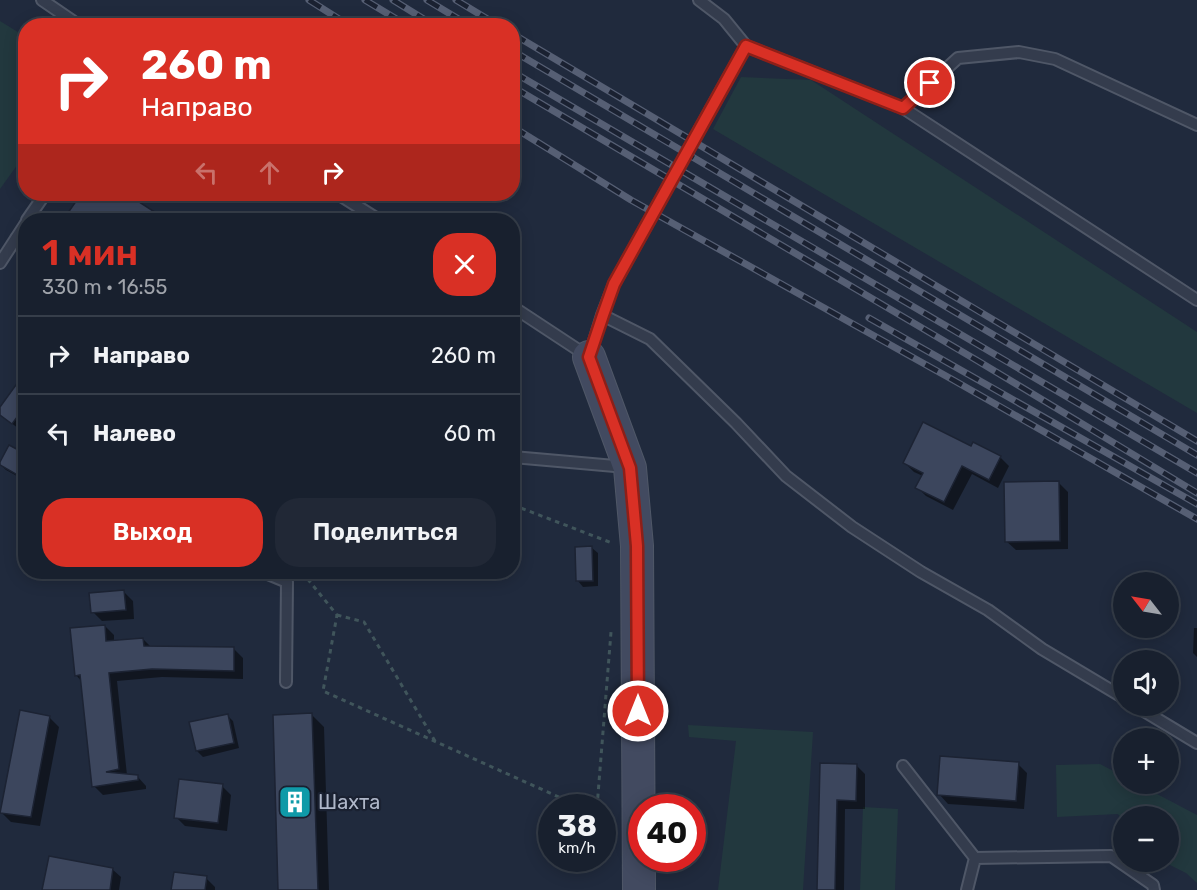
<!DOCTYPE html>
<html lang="ru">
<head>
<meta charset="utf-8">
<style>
	body { margin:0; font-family:Rubik,sans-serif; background:#212836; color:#f1f3f6; height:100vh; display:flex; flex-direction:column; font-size:22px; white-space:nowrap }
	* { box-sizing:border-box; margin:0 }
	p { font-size:20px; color:#9fa3aa }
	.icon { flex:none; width:33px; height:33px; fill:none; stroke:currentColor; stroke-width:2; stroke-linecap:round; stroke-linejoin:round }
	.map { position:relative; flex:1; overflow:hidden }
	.side { position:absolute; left:18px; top:213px; width:502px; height:366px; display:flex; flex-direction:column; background:#18202e; border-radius:24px; box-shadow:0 3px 15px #0003,0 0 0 2px #363e4a }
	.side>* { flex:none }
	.guide { position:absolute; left:18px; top:18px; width:502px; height:183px; border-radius:24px; box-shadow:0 3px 15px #0003,0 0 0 2px #363e4a; background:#d93025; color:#fff; overflow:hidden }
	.needle { width:39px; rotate:301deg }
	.fabs { position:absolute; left:1113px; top:572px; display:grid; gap:12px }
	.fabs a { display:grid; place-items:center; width:66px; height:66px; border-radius:50%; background:#18202e; box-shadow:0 3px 15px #0003,0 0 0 2px #363e4a; font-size:30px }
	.speed { position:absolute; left:538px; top:794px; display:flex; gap:12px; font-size:30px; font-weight:700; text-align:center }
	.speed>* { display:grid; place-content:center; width:78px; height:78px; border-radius:50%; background:#18202e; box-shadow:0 3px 15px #0003,0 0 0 2px #363e4a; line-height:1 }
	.speed small { font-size:15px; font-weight:400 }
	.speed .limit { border:9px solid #d22; background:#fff; color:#111 }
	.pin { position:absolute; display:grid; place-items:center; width:51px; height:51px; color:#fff; margin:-26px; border:3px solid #fff; border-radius:50%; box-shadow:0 2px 6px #0007 }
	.me { position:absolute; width:66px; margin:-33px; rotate:0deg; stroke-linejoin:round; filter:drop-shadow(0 0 4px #0008) }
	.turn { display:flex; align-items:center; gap:21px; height:126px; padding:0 24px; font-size:27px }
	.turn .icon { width:78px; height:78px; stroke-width:2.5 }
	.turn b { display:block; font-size:42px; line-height:51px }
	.lanes { display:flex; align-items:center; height:57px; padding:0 24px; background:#0003; justify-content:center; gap:30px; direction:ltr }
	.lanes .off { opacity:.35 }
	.round { display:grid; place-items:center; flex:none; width:63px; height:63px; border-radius:24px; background:#212836 }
	.headline { display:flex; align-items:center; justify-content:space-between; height:102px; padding:0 24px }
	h1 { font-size:36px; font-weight:600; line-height:45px; color:#d93025 }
	.cta { display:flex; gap:12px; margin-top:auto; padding:12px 24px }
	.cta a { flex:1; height:69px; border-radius:24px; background:#d93025; color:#fff; font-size:24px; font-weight:600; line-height:69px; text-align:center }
	.cta a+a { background:#212836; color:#f1f3f6 }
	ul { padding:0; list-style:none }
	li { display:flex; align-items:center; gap:18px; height:78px; padding:0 24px; border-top:2px solid #363e4a }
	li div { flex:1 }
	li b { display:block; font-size:22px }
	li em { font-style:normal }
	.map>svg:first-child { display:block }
	.green { fill:#22383e }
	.shadow { fill:#0007 }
	.building { fill:#3c465d; stroke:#1c2333; stroke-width:1.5 }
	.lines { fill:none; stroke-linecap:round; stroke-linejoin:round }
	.lane-casing { stroke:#4f5767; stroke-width:14 }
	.secondary-casing { stroke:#4f5767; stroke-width:34 }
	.path { stroke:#40555b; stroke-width:3; stroke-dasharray:4.5 4.5; stroke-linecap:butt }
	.lane { stroke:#343c4d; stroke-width:10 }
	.secondary { stroke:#424a60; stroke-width:32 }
	.rail-casing { stroke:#565f74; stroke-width:7 }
	.rail { stroke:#1a2131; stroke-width:4.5; stroke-dasharray:14; stroke-linecap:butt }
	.lane-bridge-casing { stroke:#4f5767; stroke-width:14; stroke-linecap:butt }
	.lane-bridge { stroke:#343c4d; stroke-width:10 }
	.route-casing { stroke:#8d1f18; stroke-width:15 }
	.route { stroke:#d93025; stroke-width:10 }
	.labels { text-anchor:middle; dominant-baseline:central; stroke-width:4.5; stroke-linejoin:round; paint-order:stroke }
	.poi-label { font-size:20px; fill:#afb7c9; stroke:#1a2131; text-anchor:start }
</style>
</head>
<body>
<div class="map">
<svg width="1197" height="890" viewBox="0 0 1197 890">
	<rect width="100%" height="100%" fill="#202a3d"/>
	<path class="green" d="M0,21L26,37L25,158L23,157L0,189Z
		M741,77L811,80L1197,332V413L713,129Z
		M688,725L813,732L803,890H718L736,741L689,737Z
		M1100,764L1123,776L1124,783H1136L1197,815V883L1186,873L1162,861H1168V816H1124L1123,821L1118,814L1057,817L1056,765Z
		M863,807L898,809L895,890H860Z"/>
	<path class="shadow" d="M83,194H124L164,220H64Z
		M26,374V419L19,429L0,414V409Z
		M971,448L1000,457L1009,466L998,488L972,474L953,510L926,496L917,487L923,476L914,472L905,463Z
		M26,456V481L6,470L0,464Z
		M1059,483L1068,492V549L1016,550L1006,541Z
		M592,548L598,553V586L583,587L578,581Z
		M124,592L133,601L134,619L102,621L93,612Z
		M105,626L114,635V642L143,639L151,647L234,649L243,658V679L162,677L117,681L127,775L137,776L146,786V789L103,795L94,786L82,682L76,675Z
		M1194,628H1197V657L1193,653Z
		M227,715L233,721L239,748L203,757L197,751Z
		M312,715L324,727L329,890H280Z
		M50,718L59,727L40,826L11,822L2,813Z
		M821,764L856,765L865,774V809H845L844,890H819Z
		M1018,764L1027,773L1024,809L948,804L939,794Z
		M222,786L231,795L227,831L185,826L176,817Z
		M112,869L121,877L119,890H43Z
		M206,878L215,887V890H173Z"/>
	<path class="building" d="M81,194H127L167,220H63Z
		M26,371V405L12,424L0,415V407Z
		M923,422L971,446L973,442L1001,456L989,480L962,466L944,502L915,488L923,473L903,463Z
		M9,445L26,454V480L0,465V462Z
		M1059,481L1060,541L1005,542L1004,482Z
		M592,546L593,581H576L575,547Z
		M124,590L126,610L91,613L89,593Z
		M105,625L106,641L143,638L144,646L234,647V671L152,669L109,673L119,769L106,772L138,775V780L92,787L80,675L75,676L70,628Z
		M20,710L50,716L31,817L0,813Z
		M312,713L318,890H278L273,715Z
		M228,714L234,743L196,751L189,722Z
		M940,756L1019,762L1016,801L937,795Z
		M820,763L857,764L856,801L837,800L835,890H817Z
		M179,779L223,784L218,823L174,818Z
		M49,856L113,868L110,890H42Z
		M174,872L207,876L205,890H171Z"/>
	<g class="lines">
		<g class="lane-casing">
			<path id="lane" d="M42,0L80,26
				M699,0L724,19L746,46L722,89
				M746,46L903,108L1197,300
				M903,108L958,58L1019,52L1055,59L1197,125
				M338,194L379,220
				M27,220L45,194
				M16,238L26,246
				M0,263L26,223
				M513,307L589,357L602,315L614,284
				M602,315L650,339L736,423L786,476L852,527L921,572L988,610L1042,649L1124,698
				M513,457L626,467
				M263,572L287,582L286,682
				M1134,705L1197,743
				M903,766L975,858
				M967,890L975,858L1111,856L1153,885L1154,890"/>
		</g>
		<g class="secondary-casing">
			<path id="secondary" d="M589,357L630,468L637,546L639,890"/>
		</g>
		<path class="path" d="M513,505L612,543
			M302,572L337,615L323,691L581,807
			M337,615L364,622L435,741
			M597,807L611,632"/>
		<use href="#lane" class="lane"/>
		<use href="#secondary" class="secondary"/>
		<g class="rail-casing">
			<path id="rail" d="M309,0L350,26
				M365,0L408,26
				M393,0L435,26
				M427,0L470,26
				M456,0L499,26
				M513,34L1197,441
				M513,51L1197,455
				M513,72L1197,473
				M513,87L978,361L1197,493
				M513,127L631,200L955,381L1197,519
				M869,318L1197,504"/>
		</g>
		<use href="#rail" class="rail"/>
		<g class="lane-bridge-casing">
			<path id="lane-bridge" d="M614,284L722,89"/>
		</g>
		<use href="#lane-bridge" class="lane-bridge"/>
	</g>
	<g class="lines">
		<g class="route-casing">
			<path id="route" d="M638,711L637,546L630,468L589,357L603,315L614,284L746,46L903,108L930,83"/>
		</g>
		<use href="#route" class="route"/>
	</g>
	<defs>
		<g id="building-square" transform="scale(1.725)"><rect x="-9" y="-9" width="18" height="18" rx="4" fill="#0f9aa8" stroke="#1a2131"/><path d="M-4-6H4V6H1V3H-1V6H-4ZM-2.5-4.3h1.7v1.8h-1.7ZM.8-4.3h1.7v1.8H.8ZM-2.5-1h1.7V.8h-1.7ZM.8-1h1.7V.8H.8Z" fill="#fff"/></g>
	</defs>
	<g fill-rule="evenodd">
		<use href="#building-square" x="295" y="802"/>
	</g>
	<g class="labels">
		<g class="poi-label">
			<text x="318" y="802">Шахта</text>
		</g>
	</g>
</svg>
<div class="fabs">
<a><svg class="needle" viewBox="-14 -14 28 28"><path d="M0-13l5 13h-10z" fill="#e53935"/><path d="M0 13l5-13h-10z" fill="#9fa3aa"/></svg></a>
<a><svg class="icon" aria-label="sound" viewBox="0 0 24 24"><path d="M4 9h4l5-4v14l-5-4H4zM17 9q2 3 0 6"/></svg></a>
<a>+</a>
<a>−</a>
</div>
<div class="speed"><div>38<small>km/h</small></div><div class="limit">40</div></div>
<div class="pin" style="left:930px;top:83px;background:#d93025"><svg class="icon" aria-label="arrive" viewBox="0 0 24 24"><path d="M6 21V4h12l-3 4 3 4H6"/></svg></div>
<svg class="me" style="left:638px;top:711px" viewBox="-20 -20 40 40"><circle r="17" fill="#d93025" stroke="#fff" stroke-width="3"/><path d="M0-11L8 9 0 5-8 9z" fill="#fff"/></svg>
<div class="guide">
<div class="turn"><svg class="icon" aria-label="right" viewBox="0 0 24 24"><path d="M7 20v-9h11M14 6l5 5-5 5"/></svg><div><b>260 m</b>Направо</div></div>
<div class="lanes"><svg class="icon off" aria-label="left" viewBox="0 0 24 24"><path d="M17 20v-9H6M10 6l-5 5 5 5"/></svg><svg class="icon off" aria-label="ahead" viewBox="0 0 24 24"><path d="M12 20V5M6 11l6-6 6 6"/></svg><svg class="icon" aria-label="right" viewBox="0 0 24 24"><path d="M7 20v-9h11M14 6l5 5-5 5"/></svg></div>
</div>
<section class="side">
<div class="headline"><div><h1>1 мин</h1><p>330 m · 16:55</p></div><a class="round" style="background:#d93025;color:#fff"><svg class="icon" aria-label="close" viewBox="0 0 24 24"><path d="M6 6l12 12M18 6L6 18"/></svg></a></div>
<ul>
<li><svg class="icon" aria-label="right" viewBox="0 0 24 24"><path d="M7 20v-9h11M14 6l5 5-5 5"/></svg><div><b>Направо</b></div><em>260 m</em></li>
<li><svg class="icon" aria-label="left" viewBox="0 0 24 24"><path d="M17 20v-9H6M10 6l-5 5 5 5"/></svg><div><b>Налево</b></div><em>60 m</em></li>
</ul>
<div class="cta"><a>Выход</a><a>Поделиться</a></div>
</section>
</div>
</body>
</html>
